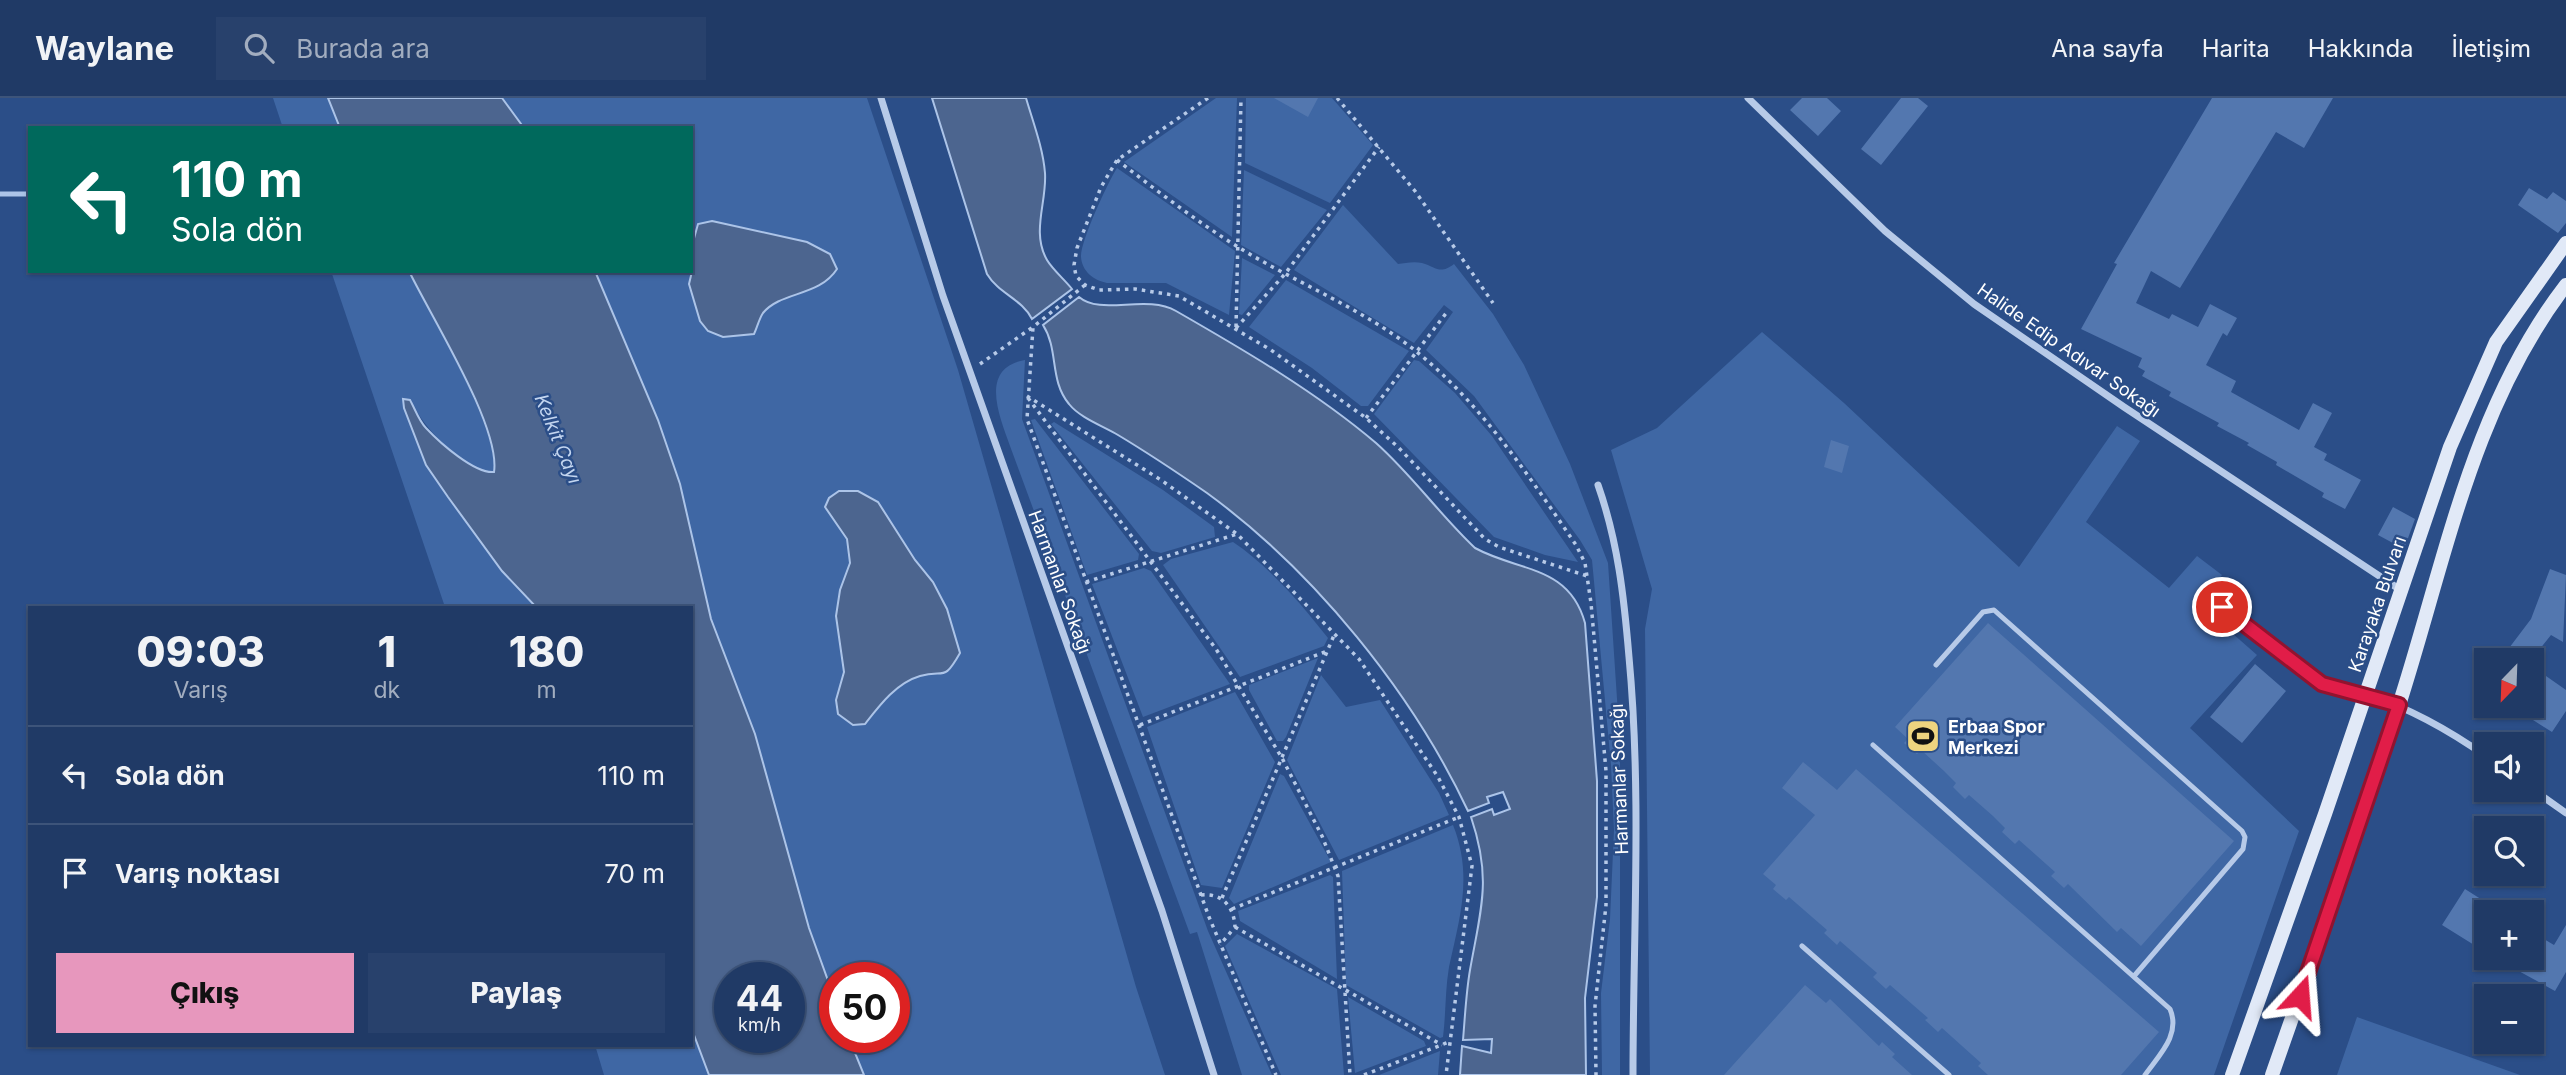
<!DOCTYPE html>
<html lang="tr">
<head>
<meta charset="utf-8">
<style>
	body { margin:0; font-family:Inter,sans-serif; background:#28416c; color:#f1f3f6; height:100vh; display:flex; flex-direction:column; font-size:26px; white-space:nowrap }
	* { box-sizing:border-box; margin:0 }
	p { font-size:23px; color:#a2adbf }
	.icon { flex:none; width:38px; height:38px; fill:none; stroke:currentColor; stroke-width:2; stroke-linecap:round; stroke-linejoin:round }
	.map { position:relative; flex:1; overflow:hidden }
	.details { position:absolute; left:28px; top:508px; width:665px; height:441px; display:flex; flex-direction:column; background:#203a66; border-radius:0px; box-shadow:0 2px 5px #0004,0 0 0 2px #3d547a }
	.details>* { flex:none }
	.top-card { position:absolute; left:28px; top:28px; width:665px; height:147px; border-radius:0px; box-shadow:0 2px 5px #0004,0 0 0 2px #3d547a; background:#00695c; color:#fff; overflow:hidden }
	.needle { width:46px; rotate:203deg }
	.buttons { position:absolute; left:2474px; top:550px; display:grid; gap:14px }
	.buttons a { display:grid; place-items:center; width:70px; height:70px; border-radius:0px; background:#203a66; box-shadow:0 2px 5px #0004,0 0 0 2px #3d547a; font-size:35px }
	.speed { position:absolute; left:714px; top:864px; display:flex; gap:14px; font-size:35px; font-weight:700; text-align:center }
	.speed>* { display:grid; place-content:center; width:91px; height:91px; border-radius:50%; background:#203a66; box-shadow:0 2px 5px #0004,0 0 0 2px #3d547a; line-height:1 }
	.speed small { font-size:18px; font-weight:400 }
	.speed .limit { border:10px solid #d22; background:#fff; color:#111 }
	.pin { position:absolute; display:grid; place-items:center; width:60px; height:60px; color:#fff; margin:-30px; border:4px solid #fff; border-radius:50%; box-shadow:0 2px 7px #0007 }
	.me { position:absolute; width:77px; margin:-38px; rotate:19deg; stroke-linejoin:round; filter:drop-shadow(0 0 5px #0008) }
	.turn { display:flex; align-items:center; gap:24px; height:147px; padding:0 28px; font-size:32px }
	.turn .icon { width:91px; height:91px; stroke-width:2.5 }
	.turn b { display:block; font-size:49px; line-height:60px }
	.eta { display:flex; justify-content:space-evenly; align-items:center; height:119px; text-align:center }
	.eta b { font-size:42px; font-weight:800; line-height:49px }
	.button { display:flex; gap:14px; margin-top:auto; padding:14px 28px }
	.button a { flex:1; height:80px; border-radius:0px; background:#e797bd; color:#111; font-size:28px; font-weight:800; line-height:80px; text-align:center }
	.button a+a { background:#28416c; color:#f1f3f6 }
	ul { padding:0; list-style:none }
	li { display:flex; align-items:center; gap:21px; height:98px; padding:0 28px; border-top:2px solid #3d547a }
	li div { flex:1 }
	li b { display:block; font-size:26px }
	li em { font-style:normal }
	header { display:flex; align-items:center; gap:42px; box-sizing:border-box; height:98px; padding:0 35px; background:#203a66; border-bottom:2px solid #3d547a }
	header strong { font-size:33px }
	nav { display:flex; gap:38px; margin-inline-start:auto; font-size:24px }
	.search { width:490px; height:63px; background:#28416c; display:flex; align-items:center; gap:18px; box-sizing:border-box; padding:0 24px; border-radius:0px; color:#a2adbf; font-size:26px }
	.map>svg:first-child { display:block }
	.green { fill:#3f67a4 }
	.water { fill:#4c658f; stroke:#acc4e8; stroke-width:2; fill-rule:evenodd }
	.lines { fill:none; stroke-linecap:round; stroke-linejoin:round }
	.stream { stroke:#acc4e8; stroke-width:5 }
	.building { fill:#5377af }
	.path { stroke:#b7cae8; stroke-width:3.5; stroke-dasharray:3.5 5; stroke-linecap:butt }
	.service { stroke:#b7cae8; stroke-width:5 }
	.minor { stroke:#b7cae8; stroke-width:7 }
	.secondary { stroke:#e1e9f7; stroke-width:14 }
	.route-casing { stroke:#92132f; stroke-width:18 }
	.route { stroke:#e11d48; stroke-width:12 }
	.labels { text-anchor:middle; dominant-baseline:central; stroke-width:5; stroke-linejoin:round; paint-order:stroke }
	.street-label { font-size:18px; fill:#fff; stroke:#2b4e88 }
	.poi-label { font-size:18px; font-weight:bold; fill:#fff; stroke:#2b4e88; text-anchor:start }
	.water-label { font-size:19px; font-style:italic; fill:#c3d5ef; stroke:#2b4e88 }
</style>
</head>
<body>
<header>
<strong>Waylane</strong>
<div class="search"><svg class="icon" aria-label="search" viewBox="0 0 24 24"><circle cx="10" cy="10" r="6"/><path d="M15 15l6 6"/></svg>Burada ara</div>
<nav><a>Ana sayfa</a><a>Harita</a><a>Hakkında</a><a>İletişim</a></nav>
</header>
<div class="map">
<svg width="2566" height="977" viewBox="0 0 2566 977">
	<rect width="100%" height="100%" fill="#2b4e88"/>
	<path class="green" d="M273,0H328L340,30H283Z
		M502,0H867L958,272L1136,889L1165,977H864L849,940H894V880H835V902L809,830L755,636L711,521L680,386L658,322L595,173H691V30H524Z
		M1216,0H1237L1232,139L1124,64Z
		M1246,0H1332L1373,47L1330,105L1245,65Z
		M1117,70L1235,153L1229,217L1166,185H1107C1093,182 1082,173 1081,159C1080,144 1108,84 1117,70Z
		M1244,72L1327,112L1281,169L1241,147Z
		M1343,107L1398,166C1405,165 1414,163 1422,165C1436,169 1440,177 1454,166L1493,216L1524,267L1570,366L1608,465L1620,646V977H1602L1601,895L1610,821L1614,732L1611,667L1592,462L1580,442L1474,298L1426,252L1453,214L1444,207L1414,245L1294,172Z
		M1242,160L1275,177L1242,217L1239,216Z
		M331,173H409C430,216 500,332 494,374C470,377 427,333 416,312L412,327L426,367L490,457L536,509H445Z
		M1286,182L1409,253L1368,308H1361L1312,270L1249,229Z
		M1762,234L1844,305L2019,469L2117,328L2140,343L2086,424L2169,490L2197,458L2222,477L2199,506L2257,557L2190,630L2299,733L2214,977H1650L1645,531L1652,491L1611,352L1657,330Z
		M1025,262L1022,321L1208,833L1272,977H1242L1197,834L1190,836L1010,348C1000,319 978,270 1025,262Z
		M1414,262L1419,263L1455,295L1492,338L1578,464L1545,457L1494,439L1374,316Z
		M1035,321L1139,456L1138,462L1087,477L1031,322Z
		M1054,324L1163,392L1214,429L1215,439L1161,455L1152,453L1051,326Z
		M1233,444C1269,468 1302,507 1328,540L1324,548L1240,579L1163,467L1171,461Z
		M1144,470L1151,473L1230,586L1143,619L1092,486Z
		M1318,560L1286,639L1283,643H1277L1249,592V587Z
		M1321,577L1346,609L1380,602L1439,695L1449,717L1339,762L1287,662Z
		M1235,594L1275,664L1222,790L1201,787L1147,629Z
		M1280,676L1284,678L1331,764L1234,806L1229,800Z
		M1453,727C1473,777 1460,819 1449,869C1445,892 1446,916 1443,939L1440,940L1346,887L1342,773Z
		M1330,777L1333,779L1337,881L1240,823L1238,813Z
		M1237,836L1337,891L1344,977H1281L1225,848Z
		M1348,899L1424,943L1426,948L1355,975Z
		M2357,919L2520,977H2337Z
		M691,929L709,977H604L595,947H691Z
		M1440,953L1438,977H1379Z"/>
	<path class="water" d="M328,0H502L524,30H340Z
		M932,0H1026C1033,24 1043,50 1045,75C1047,104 1031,134 1047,162C1053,172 1064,181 1072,191L1032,221C1022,201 999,196 987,176Z
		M712,123L807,144L830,156L837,171C819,199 781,193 763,215C759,221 757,230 754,236L723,239L708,233L700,223L689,186L694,165L693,144L698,126Z
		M409,173H595L658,322L680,386L711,521L755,636L809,830L835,902V940H849L864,977H709L691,929V509H536L502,473L448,399L426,367L404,310L403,301L410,302C415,311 419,323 426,330C440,345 475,376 494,374C501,329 430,217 409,173ZM789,880V940H730V880Z
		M1079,199C1101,218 1146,196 1176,213C1244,252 1316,294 1376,345C1412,377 1440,417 1475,450C1519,474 1569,467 1585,525L1597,683V799L1585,900L1586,977H1460L1462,948L1491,955L1492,941L1463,942C1465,919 1466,895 1470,872C1481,810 1492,781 1471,719L1492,711L1494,717L1510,711L1503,694L1487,699L1489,705L1468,713C1412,594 1314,473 1207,395C1178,375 1148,355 1118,337C1103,328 1080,320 1069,306C1049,282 1059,252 1043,227Z
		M839,393H858L878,404L915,462L933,484L947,511L960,555C943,585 945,571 920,578C896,585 879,608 865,626L853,627L838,616L836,602L844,574L836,518L840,492L850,465L847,441L825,409L829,400Z"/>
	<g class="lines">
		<path class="stream" d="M0,96H30"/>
	</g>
	<path class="building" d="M1274,0H1318L1308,19Z
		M1802,0H1827L1841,13L1818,38L1790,12Z
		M1901,0H1918L1928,8L1881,67L1861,51Z
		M2212,0H2333L2304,50L2276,34L2180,190L2151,173L2136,205L2169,221L2172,216L2198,229L2210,206L2237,220L2227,238L2223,235L2206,267L2236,283L2231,294L2299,332L2313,305L2332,315L2314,349L2327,356L2324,362L2361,382L2345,411L2322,399L2324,395L2276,367L2277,364L2247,347L2249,345L2217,328L2219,325L2169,298L2171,294L2142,278L2145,273L2138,269L2142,260L2081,231L2117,166L2114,165Z
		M2529,90L2547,101L2553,94L2566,103V125L2558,135L2518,107Z
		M1831,342L1849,348L1842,375L1824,369Z
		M2393,409L2415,421L2404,451L2378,437Z
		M2550,471L2566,477L2563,544L2551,537L2531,562H2500L2531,521Z
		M1988,525L2234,743L2141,848L2121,830L2117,834L2068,786L2064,790L2051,778L2055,774L2019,742L2015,746L2002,734L2005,730L1993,718L1969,697L1965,701L1953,689L1956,685L1944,673L1921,652L1917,656L1904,645L1908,641L1895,629Z
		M2255,566L2286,593L2242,645L2210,619Z
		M2546,578L2566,592V613L2552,634L2522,615L2527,607H2532V599Z
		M1803,664L1837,692L1856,671L2159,934L2121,977H1988L1978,968L1981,965L1942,930L1938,934L1925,922L1928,920L1890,887L1886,891L1873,879L1877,875L1840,843L1837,847L1824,835L1827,832L1789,799L1786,802L1773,791L1776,787L1763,776L1815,717L1782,690Z
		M2465,791L2487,805V855L2442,827Z
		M2566,827V874L2555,893L2493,859H2532V834L2554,847Z
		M1805,887L1826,905L1830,901L1879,948L1882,944L1895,956L1892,959L1912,977H1724Z"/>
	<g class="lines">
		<path class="path" d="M1208,0L1117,62L1101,89L1077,150L1074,167L1076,178L1085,187L1099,192L1135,191L1179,198L1271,252L1366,320L1399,350L1485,441L1499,449L1587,478
			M1337,0L1415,93L1493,205
			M1117,62C1156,92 1196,123 1238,149C1296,185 1364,211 1417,254C1482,307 1529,378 1576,447L1585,465L1591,505L1606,673V807L1595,908L1596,977
			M1085,187L1033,229L1027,321L1209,819L1276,977
			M1236,229L1241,0
			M1236,230L1285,176L1379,49
			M980,266L1033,229
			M1027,298L1161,382L1237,436L1359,561L1438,679L1459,719L1472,768L1446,977
			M1028,300L1216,551L1282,660L1322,738L1338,778L1350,977
			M1366,320L1447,214
			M1086,484L1237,436
			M1140,627L1327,553
			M1201,797C1222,795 1234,808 1235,829L1220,847
			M1222,800L1335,535
			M1232,811L1459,719
			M1235,829L1442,947
			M1364,977L1449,944"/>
		<path class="service" d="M2222,509L2322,586L2363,596
			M1936,567L1983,514L1994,512L2242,733L2245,739L2243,751L2135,877
			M1873,647L2170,911C2181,937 2159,957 2145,977
			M1802,848L1949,977"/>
		<path class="minor" d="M881,0L943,198L1162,813L1214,977
			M1748,0L1885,133L1974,206L2124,309L2402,493
			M1598,387C1618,444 1624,499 1629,559C1642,698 1633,837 1633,977
			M2367,596C2411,611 2449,632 2487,659
			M2532,691L2566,715"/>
		<path class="secondary" d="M2232,977L2325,716L2450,349L2496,244L2566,145
			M2272,977C2315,854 2359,731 2399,607C2445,464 2472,309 2566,187"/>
	</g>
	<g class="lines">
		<g class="route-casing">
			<path id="route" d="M2222,509L2322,586L2399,607L2300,898"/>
		</g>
		<use href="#route" class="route"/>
	</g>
	<defs>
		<g id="stadium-square" transform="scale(1.75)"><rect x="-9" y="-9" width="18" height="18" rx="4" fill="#eed47f" stroke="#2b4e88"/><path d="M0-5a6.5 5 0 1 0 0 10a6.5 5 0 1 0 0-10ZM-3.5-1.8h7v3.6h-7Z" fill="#111"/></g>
	</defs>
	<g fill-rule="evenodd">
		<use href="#stadium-square" x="1923" y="638"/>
	</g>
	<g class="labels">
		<g class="street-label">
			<text transform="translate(2069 252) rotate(35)">Halide Edip Adıvar Sokağı</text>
			<text transform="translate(1060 484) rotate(70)">Harmanlar Sokağı</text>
			<text transform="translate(2377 506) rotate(-71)">Karayaka Bulvarı</text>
			<text transform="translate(1619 681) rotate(-92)">Harmanlar Sokağı</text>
		</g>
		<g class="poi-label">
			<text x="1948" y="628">Erbaa Spor<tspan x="1948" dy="21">Merkezi</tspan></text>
		</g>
		<g class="water-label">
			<text transform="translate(558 341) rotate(68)">Kelkit Çayı</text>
		</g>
	</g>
</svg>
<div class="buttons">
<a><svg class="needle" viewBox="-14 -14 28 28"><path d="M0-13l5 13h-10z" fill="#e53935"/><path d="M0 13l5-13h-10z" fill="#a2adbf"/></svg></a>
<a><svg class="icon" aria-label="sound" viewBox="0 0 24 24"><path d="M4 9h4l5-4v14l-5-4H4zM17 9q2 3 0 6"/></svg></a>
<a><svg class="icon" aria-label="search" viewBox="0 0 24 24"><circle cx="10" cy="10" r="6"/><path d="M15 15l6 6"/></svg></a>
<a>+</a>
<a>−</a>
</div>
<div class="speed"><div>44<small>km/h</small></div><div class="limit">50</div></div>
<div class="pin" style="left:2222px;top:509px;background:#d93025"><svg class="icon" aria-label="arrive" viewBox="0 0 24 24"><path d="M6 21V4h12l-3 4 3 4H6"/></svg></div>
<svg class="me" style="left:2300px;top:898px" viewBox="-20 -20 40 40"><path d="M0-17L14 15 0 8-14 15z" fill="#e11d48" stroke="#fff" stroke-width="4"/></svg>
<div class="top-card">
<div class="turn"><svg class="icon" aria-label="left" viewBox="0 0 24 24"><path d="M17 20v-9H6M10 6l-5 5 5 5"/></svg><div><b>110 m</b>Sola dön</div></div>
</div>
<section class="details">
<div class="eta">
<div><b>09:03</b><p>Varış</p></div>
<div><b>1</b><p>dk</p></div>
<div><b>180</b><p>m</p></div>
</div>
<ul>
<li><svg class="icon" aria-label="left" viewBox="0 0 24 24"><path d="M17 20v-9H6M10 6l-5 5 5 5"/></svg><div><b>Sola dön</b></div><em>110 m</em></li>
<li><svg class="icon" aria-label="arrive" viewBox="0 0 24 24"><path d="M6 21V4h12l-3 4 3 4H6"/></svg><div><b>Varış noktası</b></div><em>70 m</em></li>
</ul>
<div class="button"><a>Çıkış</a><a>Paylaş</a></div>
</section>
</div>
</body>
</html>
